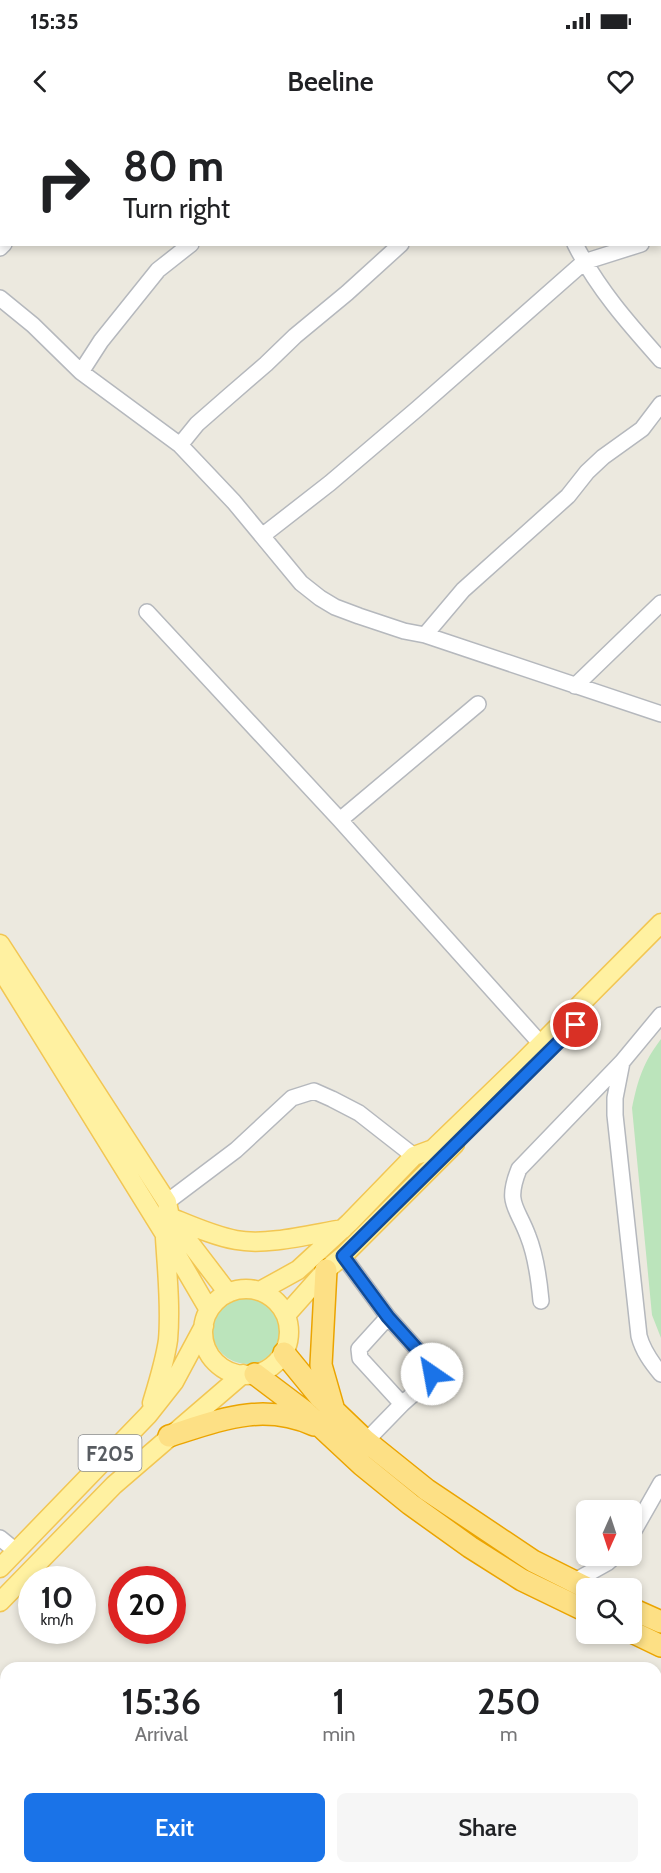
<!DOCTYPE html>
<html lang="en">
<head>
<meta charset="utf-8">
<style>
	body { margin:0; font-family:Cabin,sans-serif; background:#f6f6f6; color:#202124; height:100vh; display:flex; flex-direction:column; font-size:22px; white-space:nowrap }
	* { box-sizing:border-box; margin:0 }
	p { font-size:20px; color:#757577 }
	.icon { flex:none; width:33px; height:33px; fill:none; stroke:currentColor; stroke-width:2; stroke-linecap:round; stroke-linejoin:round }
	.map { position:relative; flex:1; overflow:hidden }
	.panel { position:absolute; left:0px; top:1542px; width:662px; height:212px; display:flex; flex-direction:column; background:#fff; border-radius:18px 18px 0 0; box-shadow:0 3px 9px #0003 }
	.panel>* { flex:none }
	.banner { position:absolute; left:0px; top:0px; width:662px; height:126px; box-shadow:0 3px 9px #0003; background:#fff; color:#202124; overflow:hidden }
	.needle { width:39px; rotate:183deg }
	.buttons { position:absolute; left:576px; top:1380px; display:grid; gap:12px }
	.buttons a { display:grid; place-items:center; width:66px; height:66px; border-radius:9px; background:#fff; box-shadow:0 3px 9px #0003; font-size:30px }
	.speed { position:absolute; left:18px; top:1446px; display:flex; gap:12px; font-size:30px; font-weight:700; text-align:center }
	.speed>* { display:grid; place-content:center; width:78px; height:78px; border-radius:50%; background:#fff; box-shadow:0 3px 9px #0003; line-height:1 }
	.speed small { font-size:15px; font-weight:400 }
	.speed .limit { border:9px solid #d22; background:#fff; color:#111 }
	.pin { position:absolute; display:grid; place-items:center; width:51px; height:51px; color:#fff; margin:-26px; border:3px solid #fff; border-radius:50%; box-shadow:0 2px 6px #0007 }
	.me { position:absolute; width:66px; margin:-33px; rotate:327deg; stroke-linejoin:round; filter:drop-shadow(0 0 4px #0008) }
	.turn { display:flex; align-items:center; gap:21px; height:126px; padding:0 24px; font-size:27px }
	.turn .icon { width:78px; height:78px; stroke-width:2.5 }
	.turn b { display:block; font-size:42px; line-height:51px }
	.eta { display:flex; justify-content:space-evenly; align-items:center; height:102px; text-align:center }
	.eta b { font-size:36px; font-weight:600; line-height:42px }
	.action { display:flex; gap:12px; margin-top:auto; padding:12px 24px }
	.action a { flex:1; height:69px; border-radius:9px; background:#1a73e8; color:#fff; font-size:24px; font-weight:600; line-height:69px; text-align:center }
	.action a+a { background:#f6f6f6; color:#202124 }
	.status { display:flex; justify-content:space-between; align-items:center; height:42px; padding:0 30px; background:#fff; direction:ltr }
	.status svg { height:16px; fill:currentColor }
	header { display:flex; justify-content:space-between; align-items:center; height:78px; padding:0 24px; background:#fff; font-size:27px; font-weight:600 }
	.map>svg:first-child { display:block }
	.green { fill:#bbe4bb }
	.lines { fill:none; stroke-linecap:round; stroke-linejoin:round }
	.minor-casing { stroke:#b5b8bd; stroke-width:18 }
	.major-casing { stroke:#f2c653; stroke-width:21 }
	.highway-casing { stroke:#eba400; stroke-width:24 }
	.minor { stroke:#fff; stroke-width:15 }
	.major { stroke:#fff1a1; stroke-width:18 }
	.highway { stroke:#fde085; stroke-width:21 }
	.route-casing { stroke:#114b97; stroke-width:15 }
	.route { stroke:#1a73e8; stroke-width:10 }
	.labels { text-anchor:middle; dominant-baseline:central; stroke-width:5; stroke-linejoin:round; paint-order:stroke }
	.shield { fill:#fff; stroke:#8a8d90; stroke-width:1.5 }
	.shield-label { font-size:21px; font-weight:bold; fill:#585c61 }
</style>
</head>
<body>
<div class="status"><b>15:35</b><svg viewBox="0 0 49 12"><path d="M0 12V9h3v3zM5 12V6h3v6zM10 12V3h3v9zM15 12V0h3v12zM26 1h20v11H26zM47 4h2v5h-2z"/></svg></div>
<header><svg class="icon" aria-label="back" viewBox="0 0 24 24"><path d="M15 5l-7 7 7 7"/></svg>Beeline<svg class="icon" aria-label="heart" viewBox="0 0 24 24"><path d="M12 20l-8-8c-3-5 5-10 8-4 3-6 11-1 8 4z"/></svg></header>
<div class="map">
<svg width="661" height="1753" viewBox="0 0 661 1753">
	<rect width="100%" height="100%" fill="#ece9df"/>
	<path class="green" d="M661,919V1218L652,1195L632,988C638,959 643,943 661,919Z
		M212 1209a35 35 0 1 1 70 0a35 35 0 1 1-70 0Z"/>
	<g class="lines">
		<g class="minor-casing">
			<path id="minor" d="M258,0V2
				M508,0L509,2
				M87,2L88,0
				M348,2L350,0
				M660,116L661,115
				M575,124C597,168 629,204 661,240
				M0,128L4,124
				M0,178L33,205L81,252L180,325L234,382L301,463L320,478L335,487L359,496L404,511L425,515L661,594
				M81,252L101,221L158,150L191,124
				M180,325L197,304L229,276L266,244L295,216L347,173L401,124
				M262,416L330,363L417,289L584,142L641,124
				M147,492L340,700L541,924
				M425,515L463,470L568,376L587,352L603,337L642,309L661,284
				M575,566L661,483
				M340,700L478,584
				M661,895L622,942L615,978V995L639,1216C643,1231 651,1242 661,1254
				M167,1082L236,1030L292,978L314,971L332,979L359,993L414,1036
				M343,1136L388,1197L432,1246V1253L429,1260L402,1284L366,1321
				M541,1181C539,1159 536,1136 528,1116C517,1086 505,1084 519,1049L622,942
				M388,1197L359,1229L360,1238L402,1284
				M632,1414L661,1363
				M0,1418L16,1431
				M573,1462L607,1443L615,1436"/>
		</g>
		<g class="major-casing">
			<path id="major" d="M0,824L167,1082L170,1097L228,1173
				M0,848L164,1113L209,1190
				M170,1097C192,1106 214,1116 236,1120C267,1126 312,1114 343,1109
				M203 1212a43 43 0 1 1 86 0a43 43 0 1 1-86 0Z
				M260,1171L298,1150L349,1103L414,1036L433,1029L522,943L661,803
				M286,1195L326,1150L343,1136L455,1024
				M152,1283C158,1263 165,1241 168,1220C171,1186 167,1152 165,1118
				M0,1448L148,1295L174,1262L204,1206
				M0,1482L114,1365L243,1254"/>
		</g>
		<g class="highway-casing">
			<path id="highway" d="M326,1150L321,1245L333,1287
				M284,1233L320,1277L366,1321L427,1370L533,1441L587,1468
				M255,1254L304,1291L362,1345L410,1384L470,1427L522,1460L586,1491
				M169,1316C220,1300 262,1282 314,1305
				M632,1489L661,1502
				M632,1512L661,1526"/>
		</g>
		<use href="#minor" class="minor"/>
		<use href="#major" class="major"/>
		<use href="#highway" class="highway"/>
	</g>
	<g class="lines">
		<g class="route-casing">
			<path id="route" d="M432,1254V1246L388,1197L343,1136L576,905"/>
		</g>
		<use href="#route" class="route"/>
	</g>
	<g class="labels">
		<rect class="shield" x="78.5" y="1315" width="63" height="36" rx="4.5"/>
		<g class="shield-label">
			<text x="110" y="1333">F205</text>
		</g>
	</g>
</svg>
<div class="buttons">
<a><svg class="needle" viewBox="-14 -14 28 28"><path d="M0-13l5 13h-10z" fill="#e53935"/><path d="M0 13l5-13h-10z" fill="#757577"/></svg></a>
<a><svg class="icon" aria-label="search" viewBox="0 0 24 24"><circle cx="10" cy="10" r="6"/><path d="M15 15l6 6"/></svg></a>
</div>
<div class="speed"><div>10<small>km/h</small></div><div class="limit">20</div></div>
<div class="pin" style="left:576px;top:905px;background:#d93025"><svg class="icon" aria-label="arrive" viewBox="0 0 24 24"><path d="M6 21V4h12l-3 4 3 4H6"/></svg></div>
<svg class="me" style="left:432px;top:1254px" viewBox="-20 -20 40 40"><circle r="19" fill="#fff"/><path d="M0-13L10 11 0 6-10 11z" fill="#1a73e8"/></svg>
<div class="banner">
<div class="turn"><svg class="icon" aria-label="right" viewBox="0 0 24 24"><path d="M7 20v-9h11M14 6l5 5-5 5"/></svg><div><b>80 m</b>Turn right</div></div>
</div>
<section class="panel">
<div class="eta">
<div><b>15:36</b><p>Arrival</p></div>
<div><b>1</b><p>min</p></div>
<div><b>250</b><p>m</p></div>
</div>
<div class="action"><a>Exit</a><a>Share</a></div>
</section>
</div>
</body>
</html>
